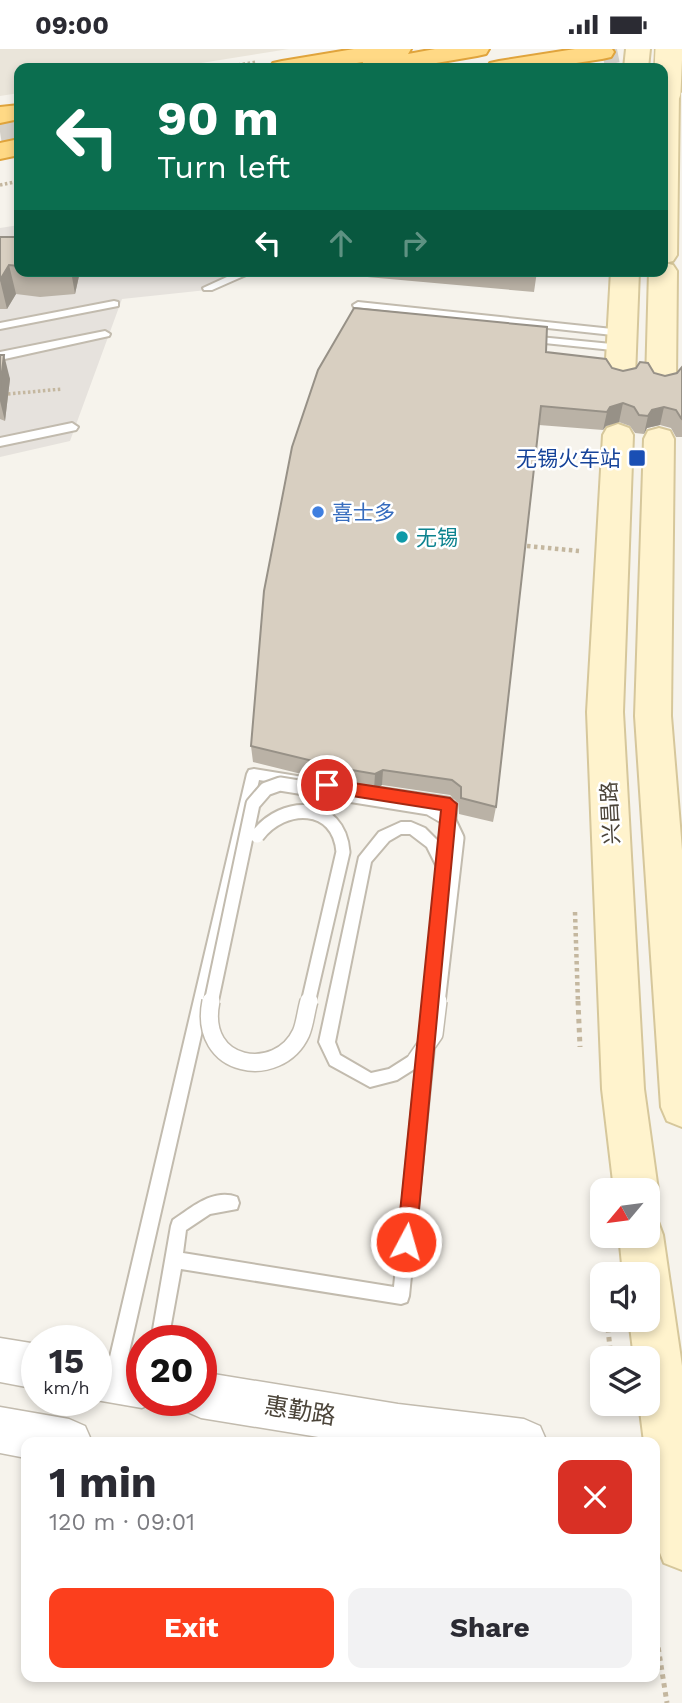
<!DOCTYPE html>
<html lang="en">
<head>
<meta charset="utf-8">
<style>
	body { margin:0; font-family:"Work Sans","Noto Sans SC",sans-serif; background:#f2f2f3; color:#2b2b33; height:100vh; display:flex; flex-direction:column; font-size:26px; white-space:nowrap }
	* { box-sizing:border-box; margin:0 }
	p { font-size:23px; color:#7c7c81 }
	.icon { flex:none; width:38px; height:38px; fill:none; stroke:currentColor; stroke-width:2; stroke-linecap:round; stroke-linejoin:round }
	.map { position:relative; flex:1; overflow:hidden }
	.sheet { position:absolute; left:21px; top:1388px; width:639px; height:245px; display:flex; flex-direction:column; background:#fff; border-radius:14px; box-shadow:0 4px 10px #0003 }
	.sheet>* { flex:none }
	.banner { position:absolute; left:14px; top:14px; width:654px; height:214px; border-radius:14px; box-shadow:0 4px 10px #0003; background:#0b6e4f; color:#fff; overflow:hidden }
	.needle { width:46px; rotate:241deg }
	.buttons { position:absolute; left:590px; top:1129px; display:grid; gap:14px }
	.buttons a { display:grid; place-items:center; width:70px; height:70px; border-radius:14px; background:#fff; box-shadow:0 4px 10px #0003; font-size:35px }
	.speed { position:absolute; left:21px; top:1276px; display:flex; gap:14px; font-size:35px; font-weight:700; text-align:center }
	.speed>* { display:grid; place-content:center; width:91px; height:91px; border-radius:50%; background:#fff; box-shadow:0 4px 10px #0003; line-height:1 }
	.speed small { font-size:18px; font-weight:400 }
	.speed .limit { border:10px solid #d22; background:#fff; color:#111 }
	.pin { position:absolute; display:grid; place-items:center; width:60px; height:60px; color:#fff; margin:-30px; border:4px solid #fff; border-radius:50%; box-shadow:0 2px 7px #0007 }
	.me { position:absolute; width:77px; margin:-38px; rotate:6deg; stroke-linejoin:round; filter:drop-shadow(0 0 5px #0008) }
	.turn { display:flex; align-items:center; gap:24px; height:147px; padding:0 28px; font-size:32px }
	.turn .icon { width:91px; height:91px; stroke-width:2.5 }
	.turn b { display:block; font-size:49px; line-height:60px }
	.lanes { display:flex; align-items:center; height:66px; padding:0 28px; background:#0003; justify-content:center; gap:35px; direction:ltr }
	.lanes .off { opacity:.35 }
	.round { display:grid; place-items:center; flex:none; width:74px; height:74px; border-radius:14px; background:#f2f2f3 }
	.summary { display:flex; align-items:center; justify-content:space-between; height:119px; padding:0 28px }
	h1 { font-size:42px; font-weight:700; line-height:52px }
	.cta { display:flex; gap:14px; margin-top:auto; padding:14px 28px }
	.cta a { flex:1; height:80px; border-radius:14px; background:#fc3f1d; color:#fff; font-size:28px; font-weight:700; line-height:80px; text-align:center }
	.cta a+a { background:#f2f2f3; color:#2b2b33 }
	.status { display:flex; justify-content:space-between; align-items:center; height:49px; padding:0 35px; background:#fff; direction:ltr }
	.status svg { height:19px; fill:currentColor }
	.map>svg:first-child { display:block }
	.residential { fill:#eae5da }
	.industrial { fill:#e6e2dd }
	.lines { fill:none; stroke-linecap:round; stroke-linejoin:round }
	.primary-tunnel { stroke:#d4d0c8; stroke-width:27; stroke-dasharray:27 14; stroke-linecap:butt }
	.trunk-tunnel { stroke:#d4d0c8; stroke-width:27; stroke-dasharray:27 14; stroke-linecap:butt }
	.service-casing { stroke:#c2bbae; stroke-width:4 }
	.tertiary-casing { stroke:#c2bbae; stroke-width:3 }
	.secondary-casing { stroke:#d6c79b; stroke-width:4 }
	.trunk-casing { stroke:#e0a43c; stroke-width:4 }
	.path-far2 { stroke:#c4b79f; stroke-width:3.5; stroke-dasharray:2.5 2.5; stroke-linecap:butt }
	.path-far1 { stroke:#c4b79f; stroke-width:4.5; stroke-dasharray:3.5 3.5; stroke-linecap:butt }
	.path { stroke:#c4b79f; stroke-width:5; stroke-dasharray:4.5 4.5; stroke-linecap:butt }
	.service { fill:#fff; fill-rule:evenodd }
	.tertiary { fill:#fff; fill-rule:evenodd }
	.secondary { fill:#fff3cd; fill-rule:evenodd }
	.trunk { fill:#ffd985; fill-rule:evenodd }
	.service-bridge-far1-casing { stroke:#c2bbae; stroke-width:17; stroke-linecap:butt }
	.service-bridge-casing { stroke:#c2bbae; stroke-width:20; stroke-linecap:butt }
	.secondary-bridge-casing { stroke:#d6c79b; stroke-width:30; stroke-linecap:butt }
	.service-bridge-far1 { stroke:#fff; stroke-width:13 }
	.service-bridge { stroke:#fff; stroke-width:17 }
	.secondary-bridge { stroke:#fff3cd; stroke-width:27 }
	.wall { fill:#bab2a6 }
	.shaded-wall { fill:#979187 }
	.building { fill:#d8cfc1; stroke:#979187; stroke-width:2 }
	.route { fill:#fc3f1d; stroke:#a42913; stroke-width:2 }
	.transit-dot { fill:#1a4fb4; stroke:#fff; stroke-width:2.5 }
	.shop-dot { fill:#3f7fe0; stroke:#fff; stroke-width:2.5 }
	.culture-dot { fill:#0f9aa8; stroke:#fff; stroke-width:2.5 }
	.labels { text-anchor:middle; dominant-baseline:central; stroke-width:5; stroke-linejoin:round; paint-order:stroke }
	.transit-label { font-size:21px; fill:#164399; stroke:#fff; text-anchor:end }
	.shop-label { font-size:21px; fill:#366cbe; stroke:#fff; text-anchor:start }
	.culture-label { font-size:21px; fill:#0d838f; stroke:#fff; text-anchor:start }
	.street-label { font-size:21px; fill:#4b4439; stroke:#fff }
	.near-street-label { font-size:24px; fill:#4b4439; stroke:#fff }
</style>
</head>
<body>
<div class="status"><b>09:00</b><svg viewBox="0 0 49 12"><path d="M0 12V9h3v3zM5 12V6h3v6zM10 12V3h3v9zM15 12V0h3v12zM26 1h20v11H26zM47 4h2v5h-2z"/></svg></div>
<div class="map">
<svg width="682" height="1654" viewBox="0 0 682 1654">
	<rect width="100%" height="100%" fill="#f6f3ec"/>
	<path class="residential" d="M0,0H289L170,19H19V44L0,47Z"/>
	<path class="industrial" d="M19,176V222H265L207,241L122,250L70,392L0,408V179Z"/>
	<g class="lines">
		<path class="primary-tunnel" d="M602,3L617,0"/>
		<path class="trunk-tunnel" d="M0,83L19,80"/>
		<g class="service-casing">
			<path id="service" d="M240,222H255L212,241H204L203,239Z
				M114,252L118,253V257L0,280V274Z
				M358,253L622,281L627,284L622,287L354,258L353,256Z
				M105,282L110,285L109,287L0,311V303Z
				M529,287L622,296L627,299L622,302L525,292V288Z
				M72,374L78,378L76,381L0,397V389Z
				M254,720L297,727L302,728L304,732L302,736L297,737L259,731L124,1325L121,1331L115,1334L109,1331L106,1325L247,725L249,721Z
				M382,739L450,749L455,751L457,755L434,972L429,974L424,972L422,967L437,818L427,798L410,785H401L389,792L371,813L335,993L340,1006L371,1024L389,1020L411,1006L418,1005L421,993L426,991L431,993L434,998L409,1247L407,1253L401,1255L181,1220L168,1292H151L171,1177L173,1171C191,1159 213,1139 237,1148L239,1154L237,1160L210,1165L186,1181L183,1204L394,1238L416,1019L397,1031L370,1038L330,1016L319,993L359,808L379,783L401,773H411L425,779L439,793L443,760L377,749L375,745L377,741Z"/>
		</g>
		<g class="tertiary-casing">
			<path id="tertiary" d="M0,1289L37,1295V1340L0,1333Z
				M96,1305L142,1313V1351L158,1352L142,1359L96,1351Z
				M201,1323L398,1355L524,1370L540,1377L547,1393H349L201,1369L185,1362L180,1351H201Z
				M0,1358L69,1370L85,1377L92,1393H26V1409L0,1404Z"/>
		</g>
		<g class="secondary-casing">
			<path id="secondary" d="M626,0H650L648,19H624Z
				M663,36L676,38L679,43L677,206L673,212L665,214L673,216L677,222L676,333L672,340L661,343L650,340L646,333L649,222H663Z
				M611,222H639L635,328L631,335L620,338L609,335L605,328Z
				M618,375L629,379L633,386L623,663L644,1040L658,1141L652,1156L648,1158V1141H614L602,1040L587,663L603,386L607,379Z
				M659,379L670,382L674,390L671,667L682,801V1078L667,1072L661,1058L635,667L644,390L648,382Z
				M648,1166L657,1170L663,1186L682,1317V1521L664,1514L657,1496L654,1476V1393H644L639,1354H648V1309H634L629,1270H648V1225H623L619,1186H648Z"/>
		</g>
		<g class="trunk-casing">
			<path id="trunk" d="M354,0H411L408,5L435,0H489L486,5L477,7L407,19H361L363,13L325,19H270L273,14L282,12Z
				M575,0H612L614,3L611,8L602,10L544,19H487L490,14L499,12Z
				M19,56V70L0,74V58Z
				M19,90V106L0,110V94Z"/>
		</g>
		<path class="path-far2" d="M218,19L257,13
			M0,136L19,132
			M8,345L62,340"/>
		<path class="path-far1" d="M527,497L579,502
			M575,863L578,954"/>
		<path class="path" d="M578,952L580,998
			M594,1142L599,1193
			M607,1270L611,1309
			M654,1572L667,1654"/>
		<use href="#service" class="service"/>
		<use href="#tertiary" class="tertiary"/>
		<use href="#secondary" class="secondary"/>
		<use href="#trunk" class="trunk"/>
		<g class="service-bridge-far1-casing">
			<path id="service-bridge-far1" d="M257,787C283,752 339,752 343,803L308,954
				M211,954L253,755L266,740L280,735L429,759L448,770L457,789L438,954"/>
		</g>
		<g class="service-bridge-casing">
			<path id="service-bridge" d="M211,952C197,1021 279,1032 301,984C305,975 306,962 309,952
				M416,1011L434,985L438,952"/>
		</g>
		<g class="secondary-bridge-casing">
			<path id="secondary-bridge" d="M667,43L669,0"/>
		</g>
		<use href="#service-bridge-far1" class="service-bridge-far1"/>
		<use href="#service-bridge" class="service-bridge"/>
		<use href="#secondary-bridge" class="secondary-bridge"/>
	</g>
	<path class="wall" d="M0,188H19V222H117L79,227L75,245L40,248L16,245L7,260H0Z
		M356,222H537L534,243L356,227Z
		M546,303L623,322L654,324L665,327L677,324L682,318V388H676L671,379L660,376L647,379L644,385L635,384L630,377L619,373L606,377L603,381L539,376L496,758L493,773L459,765V754L450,746L382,736L374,741L346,736L253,713L251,697Z
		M0,306L10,330L5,372L0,370Z"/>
	<path class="shaded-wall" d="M9,216L16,245L7,260L0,231Z
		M71,222H78L79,227L75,245Z
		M4,306L10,330L5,372L0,352V339Z
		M623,354L619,373L606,377L603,381L607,363L610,358Z
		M664,358L660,376L647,379L644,385L648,367L652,361Z
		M383,721L382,736L374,741L375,725Z"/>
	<path class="building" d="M0,188H19V217L9,216L0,231Z
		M354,259L547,278L546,303L606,310L612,319L623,322L636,319L640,313L648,314L654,324L665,327L677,324L682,318V370L681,369L676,361L664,358L652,361L648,367L639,366L634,358L623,354L610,358L607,363L541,357L496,758L461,749V738L452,731L383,721L375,725L346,720L251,697L264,542L292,398L318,321Z
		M0,306H4L0,339Z"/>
	<path class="route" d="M327,730L450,749L457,755L416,1193L413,1200L406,1203L400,1200L397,1193L441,761L327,743L320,736Z"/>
	<rect class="transit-dot" x="628" y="400" width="18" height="18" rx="3.5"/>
	<circle class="shop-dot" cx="318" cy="463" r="7"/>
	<circle class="culture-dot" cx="402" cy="488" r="7"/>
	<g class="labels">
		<g class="transit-label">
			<text x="621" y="409">无锡火车站</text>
		</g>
		<g class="shop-label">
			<text x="332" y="463">喜士多</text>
		</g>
		<g class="culture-label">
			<text x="416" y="488">无锡</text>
		</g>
		<g class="street-label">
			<text transform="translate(610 764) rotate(-93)">兴昌路</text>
		</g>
		<g class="near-street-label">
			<text transform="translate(300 1362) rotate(9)">惠勤路</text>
		</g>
	</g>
</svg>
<div class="buttons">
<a><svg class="needle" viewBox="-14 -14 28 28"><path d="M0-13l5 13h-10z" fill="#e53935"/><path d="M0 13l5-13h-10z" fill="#7c7c81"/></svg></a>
<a><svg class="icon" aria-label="sound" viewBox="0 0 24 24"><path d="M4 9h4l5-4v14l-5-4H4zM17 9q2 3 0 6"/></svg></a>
<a><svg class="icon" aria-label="layers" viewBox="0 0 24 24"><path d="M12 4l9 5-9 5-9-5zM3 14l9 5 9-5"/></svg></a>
</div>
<div class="speed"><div>15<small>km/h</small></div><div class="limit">20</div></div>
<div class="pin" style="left:327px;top:736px;background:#d93025"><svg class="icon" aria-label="arrive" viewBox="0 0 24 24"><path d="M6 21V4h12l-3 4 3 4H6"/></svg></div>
<svg class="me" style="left:406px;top:1193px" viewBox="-20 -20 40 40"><circle r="17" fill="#fc3f1d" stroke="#fff" stroke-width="3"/><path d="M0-11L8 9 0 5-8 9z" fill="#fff"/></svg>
<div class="banner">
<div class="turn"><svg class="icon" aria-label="left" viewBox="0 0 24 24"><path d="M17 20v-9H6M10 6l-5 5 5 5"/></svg><div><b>90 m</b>Turn left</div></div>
<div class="lanes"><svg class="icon" aria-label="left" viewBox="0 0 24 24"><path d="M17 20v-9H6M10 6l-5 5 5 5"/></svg><svg class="icon off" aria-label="ahead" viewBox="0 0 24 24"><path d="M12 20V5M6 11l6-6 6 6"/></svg><svg class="icon off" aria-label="right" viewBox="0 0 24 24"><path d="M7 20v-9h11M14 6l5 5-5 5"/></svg></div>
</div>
<section class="sheet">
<div class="summary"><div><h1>1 min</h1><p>120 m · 09:01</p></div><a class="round" style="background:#d93025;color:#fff"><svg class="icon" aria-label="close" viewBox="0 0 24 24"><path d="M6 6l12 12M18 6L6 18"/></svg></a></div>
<div class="cta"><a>Exit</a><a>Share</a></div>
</section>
</div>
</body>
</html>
